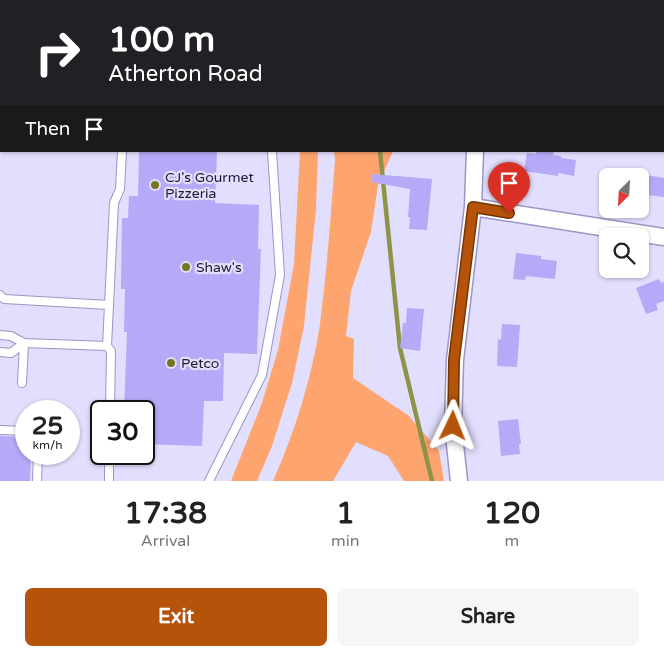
<!DOCTYPE html>
<html lang="en">
<head>
<meta charset="utf-8">
<style>
	body { margin:0; font-family:"Varela Round",sans-serif; background:#f6f6f6; color:#222; height:100vh; display:flex; flex-direction:column; font-size:19px; white-space:nowrap }
	* { box-sizing:border-box; margin:0 }
	p { font-size:16px; color:#767676 }
	.icon { flex:none; width:28px; height:28px; fill:none; stroke:currentColor; stroke-width:2; stroke-linecap:round; stroke-linejoin:round }
	.map { position:relative; height:481px; overflow:hidden }
	.side { display:flex; flex-direction:column; background:#fff; flex:1 }
	.side>* { flex:none }
	.top-card { position:absolute; left:0px; top:0px; width:665px; height:152px; box-shadow:0 1px 4px #0004; background:#202124; color:#fff; overflow:hidden }
	.needle { width:32px; rotate:204deg }
	.controls { position:absolute; left:599px; top:168px; display:grid; gap:10px }
	.controls a { display:grid; place-items:center; width:50px; height:50px; border-radius:8px; background:#fff; box-shadow:0 1px 4px #0004; font-size:25px }
	.speed { position:absolute; left:15px; top:400px; display:flex; gap:10px; font-size:25px; font-weight:700; text-align:center }
	.speed>* { display:grid; place-content:center; width:65px; height:65px; border-radius:50%; background:#fff; box-shadow:0 1px 4px #0004; line-height:1 }
	.speed small { font-size:12px; font-weight:400 }
	.speed .limit { border:2px solid #111; border-radius:8px; background:#fff; color:#111 }
	.pin { position:absolute; display:grid; place-items:center; width:42px; height:42px; color:#fff; margin:-51px -21px; border-radius:50% 50% 50% 0; rotate:-45deg; box-shadow:0 0 5px #0007 }
	.pin .icon { rotate:45deg }
	.me { position:absolute; width:55px; margin:-28px; rotate:2deg; stroke-linejoin:round; filter:drop-shadow(0 0 4px #0008) }
	.turn { display:flex; align-items:center; gap:18px; height:105px; padding:0 25px; font-size:22px }
	.turn .icon { width:65px; height:65px; stroke-width:2.5 }
	.turn b { display:block; font-size:35px; line-height:42px }
	.then { display:flex; align-items:center; height:48px; padding:0 25px; background:#0003; gap:10px; font-size:19px }
	.eta { display:flex; justify-content:space-evenly; align-items:center; height:85px; text-align:center }
	.eta b { font-size:30px; font-weight:700; line-height:35px }
	.cta { display:flex; gap:10px; margin-top:auto; padding:10px 25px }
	.cta a { flex:1; height:58px; border-radius:8px; background:#b45309; color:#fff; font-size:20px; font-weight:700; line-height:58px; text-align:center }
	.cta a+a { background:#f6f6f6; color:#222 }
	.map>svg:first-child { display:block }
	.green { fill:#fda46f }
	.lines { fill:none; stroke-linecap:round; stroke-linejoin:round }
	.stream { stroke:#909247; stroke-width:4.5 }
	.building { fill:#b6a9f7 }
	.service-casing { stroke:#9c95c5; stroke-width:10 }
	.minor-casing { stroke:#9c95c5; stroke-width:19 }
	.service { stroke:#fff; stroke-width:8 }
	.minor { stroke:#fff; stroke-width:16 }
	.route-casing { stroke:#753606; stroke-width:12 }
	.route { stroke:#b45309; stroke-width:9 }
	.poi-dot { fill:#75771f; stroke:#e2defd; stroke-width:2 }
	.labels { text-anchor:middle; dominant-baseline:central; stroke-width:4.5; stroke-linejoin:round; paint-order:stroke }
	.poi-label { font-size:14px; fill:#1f1c2e; stroke:#e2defd; text-anchor:start }
</style>
</head>
<body>
<div class="map">
<svg width="664" height="481" viewBox="0 0 664 481">
	<rect width="100%" height="100%" fill="#e2defd"/>
	<path class="green" d="M300,151H318L316,209L304,326L292,383L272,446L257,481H231L262,403L278,350L294,264Z
		M334,151H393L378,185L371,232L351,291L346,336L354,339L353,378L409,416L439,451L444,481H404L388,456L356,442L333,481H273C295,432 312,377 320,324C327,269 331,214 335,160Z"/>
	<g class="lines">
		<path class="stream" d="M371,0V1
			M380,151L400,348L432,481"/>
	</g>
	<path class="building" d="M139,151H217L215,203L259,205L258,249H261L257,354L224,353L223,401H204L202,446L144,444V411H124L127,332H124L125,289H121L122,218H128L129,196H138Z
		M537,151H554L553,155L561,156V158L576,160L574,176L558,173V176L524,171L527,153L536,154Z
		M372,174L432,179L427,230L409,229L410,217H408L410,189L371,182Z
		M640,174L664,178V197L648,195V191L640,190Z
		M516,253L541,256V259L557,261L555,279L526,276L525,280L513,279Z
		M659,279L661,283L664,282V301L656,304L658,310L646,314L636,288Z
		M407,308L424,309L420,351L400,348L403,323H406Z
		M502,324L520,325L517,367L497,366L498,339L501,340Z
		M518,419L521,444H519L520,454L501,456L498,421Z
		M0,436L26,437V454H31L30,481H0Z"/>
	<g class="lines">
		<g class="service-casing">
			<path id="service" d="M249,0V1
				M90,1L94,0
				M123,1V0
				M0,29H1
				M0,105H1
				M0,295L4,299L109,305
				M0,335L11,336L24,343L107,346
				M0,352L11,353L24,343
				M22,383L24,343
				M110,411L111,351L107,346L114,203L120,189L122,151
				M0,430L26,431
				M37,481L38,454
				M109,481V454
				M209,481L262,375L280,275L272,151"/>
		</g>
		<g class="minor-casing">
			<path id="minor" d="M476,1V0
				M473,207L664,237
				M459,481L453,426L455,360L473,207L475,151"/>
		</g>
		<use href="#service" class="service"/>
		<use href="#minor" class="minor"/>
	</g>
	<g class="lines">
		<g class="route-casing">
			<path id="route" d="M453,426L454,360L473,207L509,213"/>
		</g>
		<use href="#route" class="route"/>
	</g>
	<g class="poi-dot">
		<circle cx="155" cy="185" r="5"/>
		<circle cx="186" cy="267" r="5"/>
		<circle cx="171" cy="363" r="5"/>
	</g>
	<g class="labels">
		<g class="poi-label">
			<text x="165" y="177">CJ's Gourmet<tspan x="165" dy="16">Pizzeria</tspan></text>
			<text x="196" y="267">Shaw's</text>
			<text x="181" y="363">Petco</text>
		</g>
	</g>
</svg>
<div class="controls">
<a><svg class="needle" viewBox="-14 -14 28 28"><path d="M0-13l5 13h-10z" fill="#e53935"/><path d="M0 13l5-13h-10z" fill="#767676"/></svg></a>
<a><svg class="icon" aria-label="search" viewBox="0 0 24 24"><circle cx="10" cy="10" r="6"/><path d="M15 15l6 6"/></svg></a>
</div>
<div class="speed"><div>25<small>km/h</small></div><div class="limit">30</div></div>
<div class="pin" style="left:509px;top:213px;background:#d93025"><svg class="icon" aria-label="arrive" viewBox="0 0 24 24"><path d="M6 21V4h12l-3 4 3 4H6"/></svg></div>
<svg class="me" style="left:453px;top:426px" viewBox="-20 -20 40 40"><path d="M0-17L14 15 0 8-14 15z" fill="#b45309" stroke="#fff" stroke-width="4"/></svg>
<div class="top-card">
<div class="turn"><svg class="icon" aria-label="right" viewBox="0 0 24 24"><path d="M7 20v-9h11M14 6l5 5-5 5"/></svg><div><b>100 m</b>Atherton Road</div></div>
<div class="then">Then<svg class="icon" aria-label="arrive" viewBox="0 0 24 24"><path d="M6 21V4h12l-3 4 3 4H6"/></svg></div>
</div>
</div>
<section class="side">
<div class="eta">
<div><b>17:38</b><p>Arrival</p></div>
<div><b>1</b><p>min</p></div>
<div><b>120</b><p>m</p></div>
</div>
<div class="cta"><a>Exit</a><a>Share</a></div>
</section>
</body>
</html>
